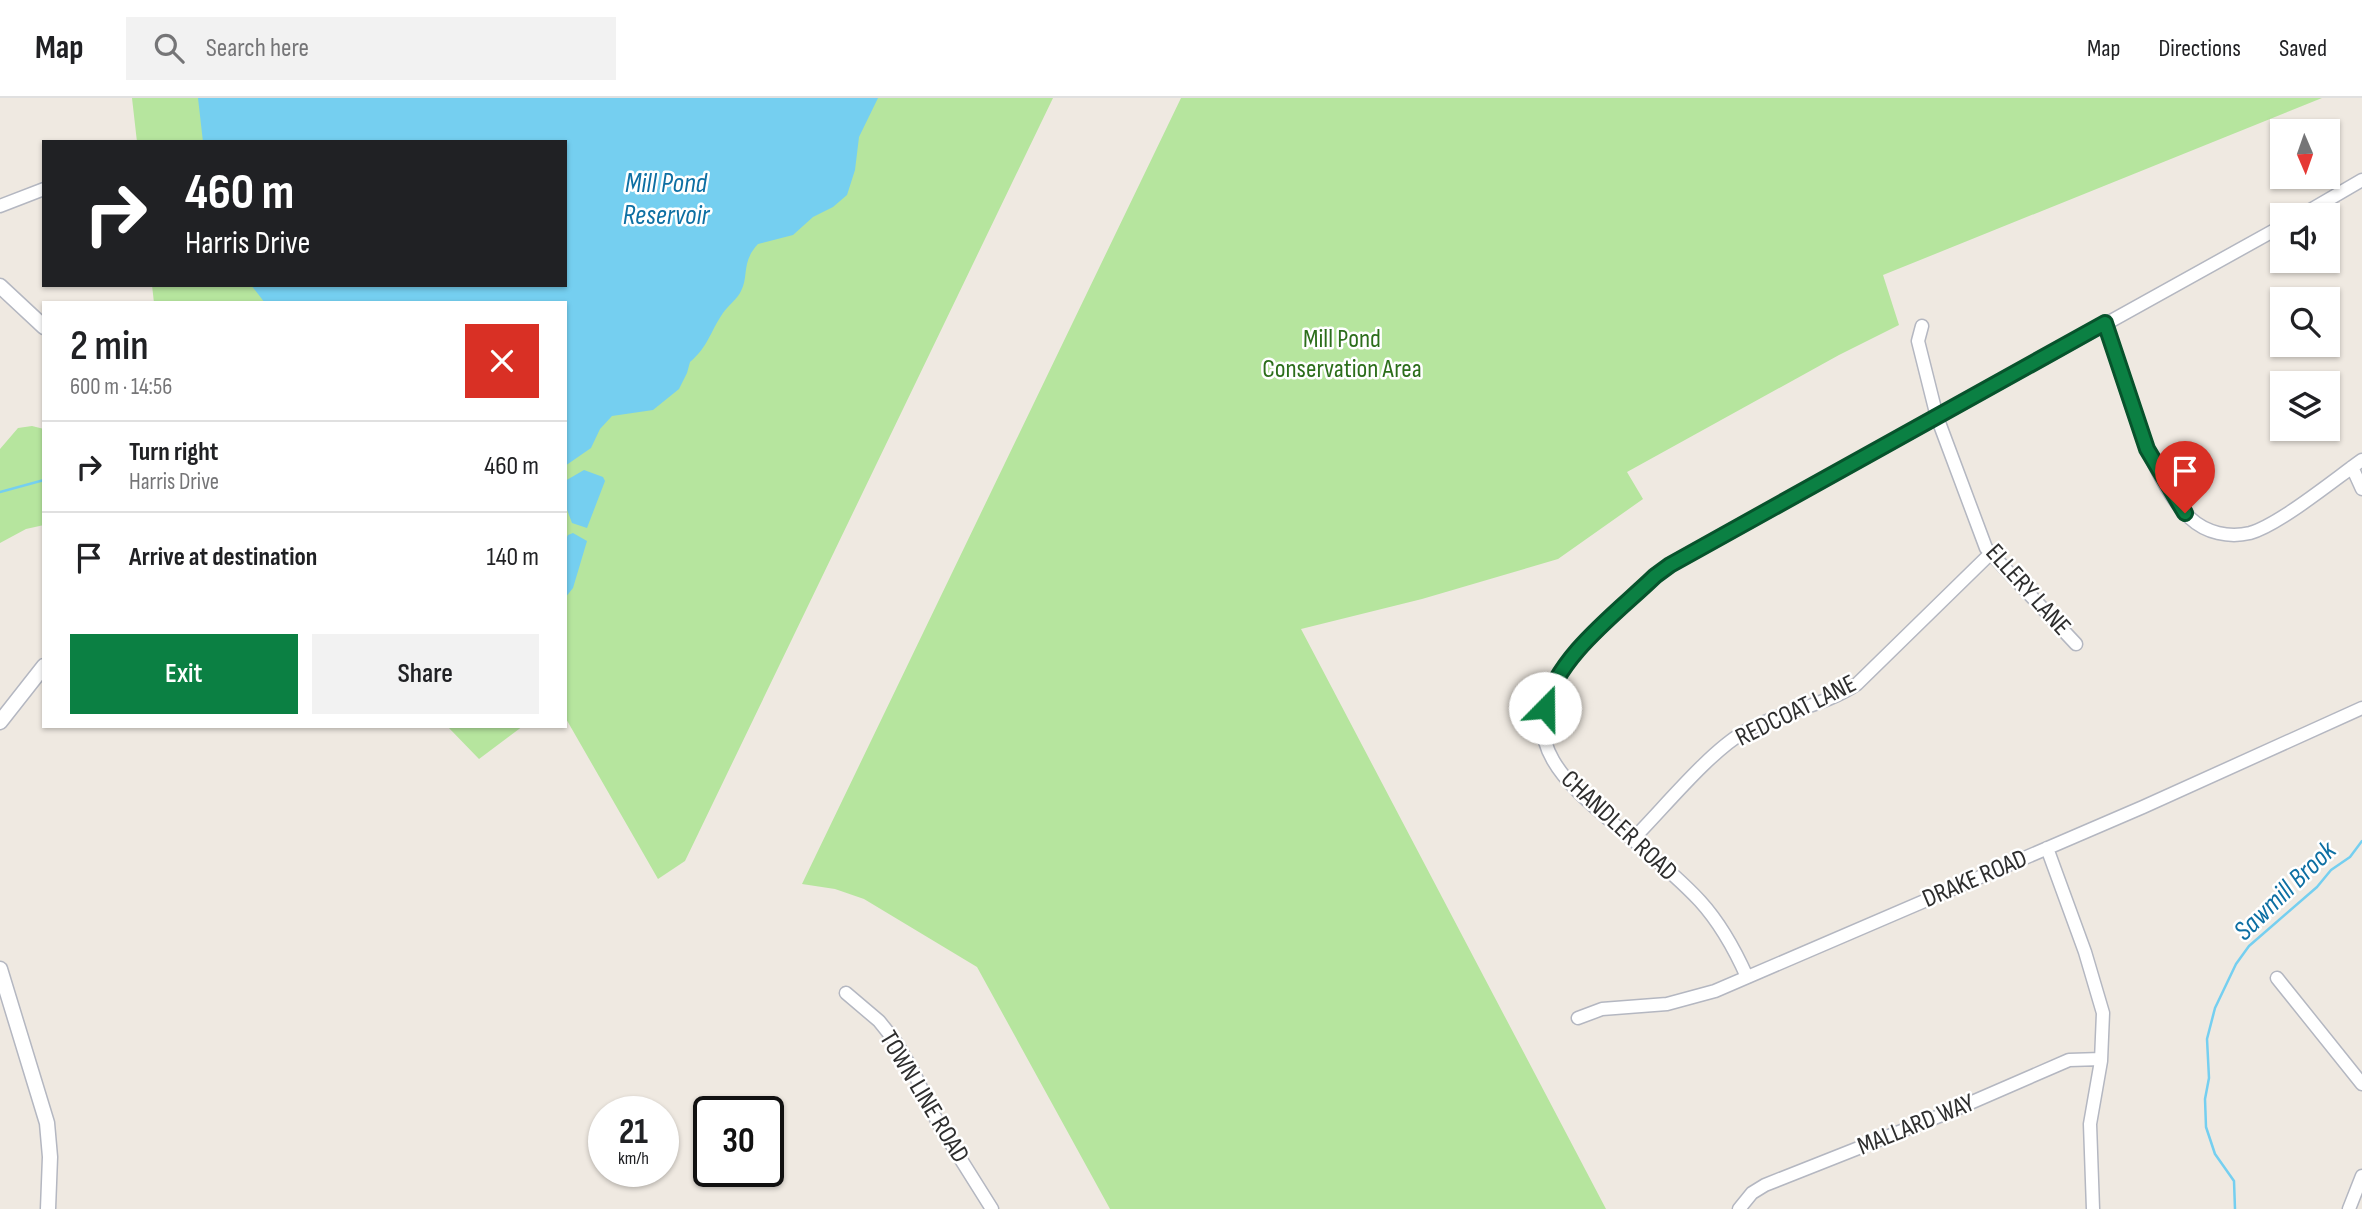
<!DOCTYPE html>
<html lang="en">
<head>
<meta charset="utf-8">
<style>
	body { margin:0; font-family:"Sofia Sans Condensed",sans-serif; background:#f2f2f2; color:#202124; height:100vh; display:flex; flex-direction:column; font-size:26px; white-space:nowrap }
	* { box-sizing:border-box; margin:0 }
	p { font-size:23px; color:#757577 }
	.icon { flex:none; width:38px; height:38px; fill:none; stroke:currentColor; stroke-width:2; stroke-linecap:round; stroke-linejoin:round }
	.map { position:relative; flex:1; overflow:hidden }
	.panel { position:absolute; left:42px; top:203px; width:525px; height:427px; display:flex; flex-direction:column; background:#fff; border-radius:0px; box-shadow:0 2px 5px #0004 }
	.panel>* { flex:none }
	.banner { position:absolute; left:42px; top:42px; width:525px; height:147px; border-radius:0px; box-shadow:0 2px 5px #0004; background:#202124; color:#fff; overflow:hidden }
	.needle { width:46px; rotate:178deg }
	.tools { position:absolute; left:2270px; top:21px; display:grid; gap:14px }
	.tools a { display:grid; place-items:center; width:70px; height:70px; border-radius:0px; background:#fff; box-shadow:0 2px 5px #0004; font-size:35px }
	.speed { position:absolute; left:588px; top:998px; display:flex; gap:14px; font-size:35px; font-weight:700; text-align:center }
	.speed>* { display:grid; place-content:center; width:91px; height:91px; border-radius:50%; background:#fff; box-shadow:0 2px 5px #0004; line-height:1 }
	.speed small { font-size:18px; font-weight:400 }
	.speed .limit { border:4px solid #111; border-radius:10px; background:#fff; color:#111 }
	.pin { position:absolute; display:grid; place-items:center; width:60px; height:60px; color:#fff; margin:-72px -30px; border-radius:50% 50% 50% 0; rotate:-45deg; box-shadow:0 0 7px #0007 }
	.pin .icon { rotate:45deg }
	.me { position:absolute; width:77px; margin:-38px; rotate:22deg; stroke-linejoin:round; filter:drop-shadow(0 0 5px #0008) }
	.turn { display:flex; align-items:center; gap:24px; height:147px; padding:0 28px; font-size:32px }
	.turn .icon { width:91px; height:91px; stroke-width:2.5 }
	.turn b { display:block; font-size:49px; line-height:60px }
	.round { display:grid; place-items:center; flex:none; width:74px; height:74px; border-radius:0px; background:#f2f2f2 }
	.summary { display:flex; align-items:center; justify-content:space-between; height:119px; padding:0 28px }
	h1 { font-size:42px; font-weight:600; line-height:52px }
	.action { display:flex; gap:14px; margin-top:auto; padding:14px 28px }
	.action a { flex:1; height:80px; border-radius:0px; background:#0b8043; color:#fff; font-size:28px; font-weight:600; line-height:80px; text-align:center }
	.action a+a { background:#f2f2f2; color:#202124 }
	ul { padding:0; list-style:none }
	li { display:flex; align-items:center; gap:21px; height:91px; padding:0 28px; border-top:2px solid #e0e0e0 }
	li div { flex:1 }
	li b { display:block; font-size:26px }
	li em { font-style:normal }
	header { display:flex; align-items:center; gap:42px; box-sizing:border-box; height:98px; padding:0 35px; background:#fff; border-bottom:2px solid #e0e0e0 }
	header strong { font-size:33px }
	nav { display:flex; gap:38px; margin-inline-start:auto; font-size:24px }
	.search { width:490px; height:63px; background:#f2f2f2; display:flex; align-items:center; gap:18px; box-sizing:border-box; padding:0 24px; border-radius:0px; color:#757577; font-size:26px }
	.map>svg:first-child { display:block }
	.green { fill:#b6e59e }
	.water { fill:#75cff0 }
	.lines { fill:none; stroke-linecap:round; stroke-linejoin:round }
	.stream { stroke:#75cff0; stroke-width:2.5 }
	.minor-casing { stroke:#b4b7c1; stroke-width:15 }
	.tertiary-casing { stroke:#b4b7c1; stroke-width:17 }
	.minor { stroke:#fff; stroke-width:12 }
	.tertiary { stroke:#fff; stroke-width:14 }
	.route-casing { stroke:#07532c; stroke-width:18 }
	.route { stroke:#0b8043; stroke-width:12 }
	.labels { text-anchor:middle; dominant-baseline:central; stroke-width:5; stroke-linejoin:round; paint-order:stroke }
	.park-label { font-size:26px; fill:#2c6e1b; stroke:#fff }
	.street-label { font-size:26px; fill:#2e2e2e; stroke:#fff }
	.water-label { font-size:28px; font-style:italic; fill:#0d6fa3; stroke:#fff }
</style>
</head>
<body>
<header>
<strong>Map</strong>
<div class="search"><svg class="icon" aria-label="search" viewBox="0 0 24 24"><circle cx="10" cy="10" r="6"/><path d="M15 15l6 6"/></svg>Search here</div>
<nav><a>Map</a><a>Directions</a><a>Saved</a></nav>
</header>
<div class="map">
<svg width="2362" height="1111" viewBox="0 0 2362 1111">
	<rect width="100%" height="100%" fill="#efe9e1"/>
	<path class="green" d="M132,0H1053L685,763L658,781L565,619V205H154L152,187H565V44H137Z
		M1181,0H2322L1883,177L1899,227L1839,257L1627,374L1643,401L1558,461L1422,501L1301,531L1606,1111H1110L977,869L864,801L835,791L802,786Z
		M32,328L44,331V427L26,431L0,445V351L18,330Z
		M447,628H523L479,661Z"/>
	<path class="water" d="M198,0H878L859,39L855,72L847,97L833,109L813,119L793,137L758,146C741,164 749,178 741,193C738,200 728,208 723,215C710,234 708,249 690,264L687,275L679,291L653,312L612,318L600,331L591,350L565,368V205H265L251,187H565V44H203Z
		M584,372L603,379L605,383L587,430L572,425L565,406V383Z
		M573,435L587,443L573,490L565,500V443L568,437Z"/>
	<g class="lines">
		<path class="stream" d="M0,394L44,382
			M2235,1111L2234,1083L2215,1056L2206,1029L2205,1001L2209,980L2207,941L2215,910L2236,866L2249,848L2317,789L2331,772L2350,759L2362,743"/>
		<g class="minor-casing">
			<path id="minor" d="M0,108L44,91
				M2302,117L2362,82
				M2105,225C2123,279 2148,381 2190,420C2206,435 2229,440 2250,435C2279,427 2335,381 2362,362
				M1922,228L1918,243L1937,319L1986,450L2076,546
				M2352,369L2362,391
				M1632,742C1663,711 1708,655 1744,634C1780,613 1823,609 1857,586L1990,456
				M2047,750L2085,854L2103,915L2101,963L2090,1026L2093,1111
				M1747,879C1735,852 1720,825 1700,803C1674,775 1642,750 1613,725C1570,688 1519,647 1554,584C1567,561 1588,542 1607,524C1627,505 1647,484 1670,468L2282,128
				M2277,880L2362,986
				M846,895L879,923L895,943L912,971L938,1025L992,1111
				M1578,920L1602,911L1667,906L1715,893L2143,709L2362,610
				M1739,1111L1752,1095L1765,1087L1947,1015L2069,962L2101,961
				M2349,1111L2362,1078"/>
		</g>
		<g class="tertiary-casing">
			<path id="tertiary" d="M0,188L44,229
				M0,624L44,568
				M0,871L47,1025L50,1059L48,1111"/>
		</g>
		<use href="#minor" class="minor"/>
		<use href="#tertiary" class="tertiary"/>
	</g>
	<g class="lines">
		<g class="route-casing">
			<path id="route" d="M1545,610C1557,558 1618,514 1655,478L1670,467L2105,225L2147,351L2185,415"/>
		</g>
		<use href="#route" class="route"/>
	</g>
	<g class="labels">
		<g class="park-label">
			<text x="1342" y="241">Mill Pond<tspan x="1342" dy="30">Conservation Area</tspan></text>
		</g>
		<g class="street-label">
			<text transform="translate(2028 492) rotate(48)">ELLERY LANE</text>
			<text transform="translate(1796 613) rotate(-26)">REDCOAT LANE</text>
			<text transform="translate(1619 728) rotate(43)">CHANDLER ROAD</text>
			<text transform="translate(1975 781) rotate(-23)">DRAKE ROAD</text>
			<text transform="translate(924 999) rotate(59)">TOWN LINE ROAD</text>
			<text transform="translate(1916 1027) rotate(-22)">MALLARD WAY</text>
		</g>
		<g class="water-label">
			<text x="666" y="85">Mill Pond<tspan x="666" dy="32">Reservoir</tspan></text>
			<text transform="translate(2285 793) rotate(-44)">Sawmill Brook</text>
		</g>
	</g>
</svg>
<div class="tools">
<a><svg class="needle" viewBox="-14 -14 28 28"><path d="M0-13l5 13h-10z" fill="#e53935"/><path d="M0 13l5-13h-10z" fill="#757577"/></svg></a>
<a><svg class="icon" aria-label="sound" viewBox="0 0 24 24"><path d="M4 9h4l5-4v14l-5-4H4zM17 9q2 3 0 6"/></svg></a>
<a><svg class="icon" aria-label="search" viewBox="0 0 24 24"><circle cx="10" cy="10" r="6"/><path d="M15 15l6 6"/></svg></a>
<a><svg class="icon" aria-label="layers" viewBox="0 0 24 24"><path d="M12 4l9 5-9 5-9-5zM3 14l9 5 9-5"/></svg></a>
</div>
<div class="speed"><div>21<small>km/h</small></div><div class="limit">30</div></div>
<div class="pin" style="left:2185px;top:415px;background:#d93025"><svg class="icon" aria-label="arrive" viewBox="0 0 24 24"><path d="M6 21V4h12l-3 4 3 4H6"/></svg></div>
<svg class="me" style="left:1545px;top:610px" viewBox="-20 -20 40 40"><circle r="19" fill="#fff"/><path d="M0-13L10 11 0 6-10 11z" fill="#0b8043"/></svg>
<div class="banner">
<div class="turn"><svg class="icon" aria-label="right" viewBox="0 0 24 24"><path d="M7 20v-9h11M14 6l5 5-5 5"/></svg><div><b>460 m</b>Harris Drive</div></div>
</div>
<section class="panel">
<div class="summary"><div><h1>2 min</h1><p>600 m · 14:56</p></div><a class="round" style="background:#d93025;color:#fff"><svg class="icon" aria-label="close" viewBox="0 0 24 24"><path d="M6 6l12 12M18 6L6 18"/></svg></a></div>
<ul>
<li><svg class="icon" aria-label="right" viewBox="0 0 24 24"><path d="M7 20v-9h11M14 6l5 5-5 5"/></svg><div><b>Turn right</b><p>Harris Drive</p></div><em>460 m</em></li>
<li><svg class="icon" aria-label="arrive" viewBox="0 0 24 24"><path d="M6 21V4h12l-3 4 3 4H6"/></svg><div><b>Arrive at destination</b></div><em>140 m</em></li>
</ul>
<div class="action"><a>Exit</a><a>Share</a></div>
</section>
</div>
</body>
</html>
